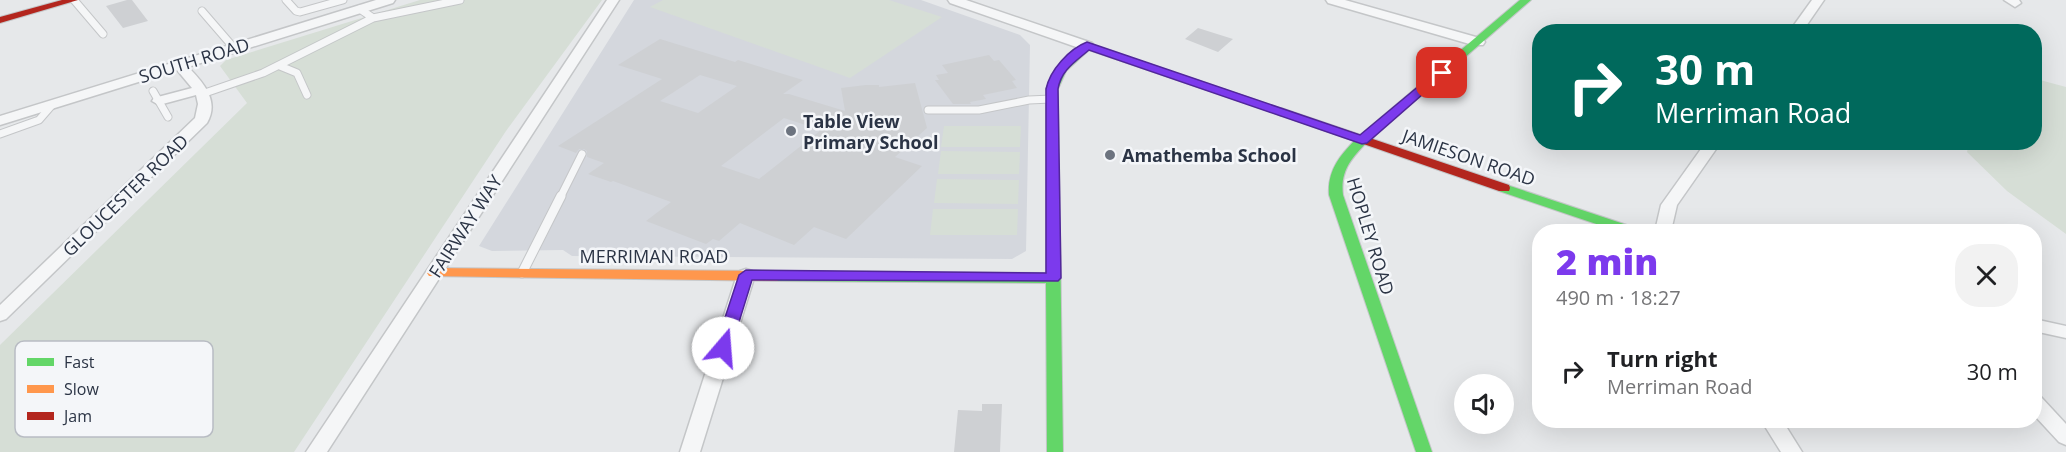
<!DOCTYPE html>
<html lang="en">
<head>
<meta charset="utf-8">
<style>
	body { margin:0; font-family:"Open Sans",sans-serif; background:#f2f2f2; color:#202124; height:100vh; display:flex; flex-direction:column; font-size:22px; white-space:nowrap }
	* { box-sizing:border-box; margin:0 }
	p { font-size:20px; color:#757577 }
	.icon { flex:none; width:33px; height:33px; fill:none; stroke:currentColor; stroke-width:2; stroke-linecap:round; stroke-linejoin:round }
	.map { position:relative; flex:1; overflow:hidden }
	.side { position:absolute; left:1532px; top:224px; width:510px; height:204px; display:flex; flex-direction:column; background:#fff; border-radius:24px; box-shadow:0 6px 24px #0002 }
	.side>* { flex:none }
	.top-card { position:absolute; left:1532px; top:24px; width:510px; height:126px; border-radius:24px; box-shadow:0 6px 24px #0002; background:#00695c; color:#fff; overflow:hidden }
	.controls { position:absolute; left:1454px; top:374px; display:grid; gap:12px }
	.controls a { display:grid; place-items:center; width:60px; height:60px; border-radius:50%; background:#fff; box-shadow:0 6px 24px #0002; font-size:30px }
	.pin { position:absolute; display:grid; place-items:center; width:51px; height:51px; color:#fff; margin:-26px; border-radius:12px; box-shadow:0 3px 9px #0006 }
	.me { position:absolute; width:66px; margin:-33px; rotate:18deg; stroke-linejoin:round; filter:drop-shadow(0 0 4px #0008) }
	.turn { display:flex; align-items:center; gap:21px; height:126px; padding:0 24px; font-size:27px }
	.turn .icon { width:78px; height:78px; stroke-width:2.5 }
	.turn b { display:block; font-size:42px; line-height:51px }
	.round { display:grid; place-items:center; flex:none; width:63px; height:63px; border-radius:24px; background:#f2f2f2 }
	.overview { display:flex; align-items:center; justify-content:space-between; height:102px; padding:0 24px }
	h1 { font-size:36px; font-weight:800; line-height:45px; color:#7c3aed }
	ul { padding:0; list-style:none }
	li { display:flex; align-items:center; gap:18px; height:90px; padding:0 24px }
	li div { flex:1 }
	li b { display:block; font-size:22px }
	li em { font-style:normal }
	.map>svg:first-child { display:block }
	.built { fill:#d4d7dd }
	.green { fill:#d6ded6 }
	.building { fill:#ced0d3; fill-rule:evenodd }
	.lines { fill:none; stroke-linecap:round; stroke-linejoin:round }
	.lane-far1-casing { stroke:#c4c6c8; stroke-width:9 }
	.lane-casing { stroke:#c4c6c8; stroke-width:11 }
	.street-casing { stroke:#c4c6c8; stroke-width:3 }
	.fast-casing { stroke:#c4c6c8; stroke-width:2 }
	.slow-casing { stroke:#c4c6c8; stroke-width:2 }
	.jam-casing { stroke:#c4c6c8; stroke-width:2 }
	.lane-far1 { stroke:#f5f6f7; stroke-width:7 }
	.lane { stroke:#f5f6f7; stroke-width:9 }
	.street { fill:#f5f6f7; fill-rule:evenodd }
	.fast { fill:#63d668; fill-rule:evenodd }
	.slow { fill:#ff974d; fill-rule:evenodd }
	.jam { fill:#b3261e; fill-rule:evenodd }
	.route { fill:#7c3aed; stroke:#51269a; stroke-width:1.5 }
	.poi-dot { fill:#6c737f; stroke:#f4f6f9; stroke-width:2 }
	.labels { text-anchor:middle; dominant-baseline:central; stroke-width:5; stroke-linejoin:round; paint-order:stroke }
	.street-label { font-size:18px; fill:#2b3445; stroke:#f4f6f9 }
	.poi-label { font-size:18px; font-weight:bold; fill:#2b3445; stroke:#f4f6f9; text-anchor:start }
	.key { fill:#f4f6f9; stroke:#b8bcc3; stroke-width:1.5 }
	.key-label { font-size:16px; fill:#2b3445 }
</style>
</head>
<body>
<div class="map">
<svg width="2066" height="452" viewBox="0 0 2066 452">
	<rect width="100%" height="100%" fill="#e6e8ea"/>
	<path class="built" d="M634,0H921L1020,35L1030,45L1026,251L1012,259L572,256L563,250L492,251L479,246Z"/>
	<path class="green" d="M420,0H602L506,131L294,452H0V345L247,103L220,66L226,60Z
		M663,0H889L942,17L850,78L650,7Z
		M2040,80L2066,87V234L2007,191L1967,152L1969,143L2034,142V81Z
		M944,126H1021L1020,147H941Z
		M941,151L1020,152L1019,174H938Z
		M937,179L1019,180L1018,204L934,203Z
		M933,209H1018L1017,235H930Z"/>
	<path class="building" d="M127,0H132L148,21L123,28L106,6Z
		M1198,28L1233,39L1218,52L1185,39Z
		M660,39L735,62L738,60L803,80L783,94H789L845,111L841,88L866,85H879V87L915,83L927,128L895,157L922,166L846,239L814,227L794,245L740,223L719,241L713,239L706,244L646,221L671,202L613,181L611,182L588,174L604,163L587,157V151L584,149H579L576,153L558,146L662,79L618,65ZM700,75L737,86L698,113L660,101ZM784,118L821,130L759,179L721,166Z
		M989,55L994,61L999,60L1016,80L1012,81L1017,88L983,95L986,99L970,102L971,104H953L935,80H939L936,75L948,73L942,65Z
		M982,404H1002L1000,452H954L958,410L982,411Z"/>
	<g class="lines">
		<g class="lane-far1-casing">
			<path id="lane-far1" d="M74,0L103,34
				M286,0L296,11L300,12L343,0
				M360,9L373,18L460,0
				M202,11L234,48
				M280,66L297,73L307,95
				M153,91L168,117
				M202,94L263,73L373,18
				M928,110H979L1029,100L1051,99
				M0,134L39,120L52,105
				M560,198L582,154"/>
		</g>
		<g class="lane-casing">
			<path id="lane" d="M522,273L561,196"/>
		</g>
		<g class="street-casing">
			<path id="street" d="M376,0H395L393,3L188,67C203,82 220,101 207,123L6,319L0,321V305L195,118L198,104L196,95L159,105L152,101L154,98L192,88L177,70L0,125V116Z
				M607,0H619L327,452H306Z
				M948,0H966L1092,43L1094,46L1092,49H1082L950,3Z
				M1326,0H1345L1483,39L1485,42L1483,45H1473L1328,3Z
				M1812,0H1824L1802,32H1789Z
				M2004,0H2019L2021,3L2015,7Z
				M1706,142H1721L1677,205L1671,231H1655L1661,205Z
				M746,269L752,271L755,275L700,452H680L737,275L740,271Z
				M2034,319L2066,326V338L2034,331Z
				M2034,395L2041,397L2066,424V445L2059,442L2034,415Z
				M1761,420H1782L1802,452H1781Z"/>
		</g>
		<g class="fast-casing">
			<path id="fast" d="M1520,0H1531L1366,143C1351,159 1340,171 1343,195L1432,452H1416L1329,195C1327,170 1341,154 1358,137Z
				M1087,43L1285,110L1287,112L1281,116L1277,114L1089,50L1066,71L1058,89L1063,452H1047L1046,283L777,281L770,276L777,271L1046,273V89L1057,68L1083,44Z
				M1504,184L1636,228L1638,231H1617L1499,191L1498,188L1499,185Z"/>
		</g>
		<g class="slow-casing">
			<path id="slow" d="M434,268L777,271L784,276L777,281L429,276L427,273Z"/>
		</g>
		<g class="jam-casing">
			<path id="jam" d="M62,0H78L0,23V17Z
				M1281,108L1509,185L1510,188L1509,191H1499L1277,114L1275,112Z"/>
		</g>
		<use href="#lane-far1" class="lane-far1"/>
		<use href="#lane" class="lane"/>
		<use href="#street" class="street"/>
		<use href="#fast" class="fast"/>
		<use href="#slow" class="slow"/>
		<use href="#jam" class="jam"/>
	</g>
	<path class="route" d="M1087,42L1360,135L1438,70H1446L1447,73L1367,143L1362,144L1089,50C1075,62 1061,70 1058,89L1061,278L1058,281L752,280L731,348L728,352H717L715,348L739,275L746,270L1046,273V89C1050,70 1069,49 1087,42Z"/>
	<g class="poi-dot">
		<circle cx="791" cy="131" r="6"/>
		<circle cx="1110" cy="155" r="6"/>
	</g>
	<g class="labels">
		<g class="street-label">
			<text transform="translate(194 60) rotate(-17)">SOUTH ROAD</text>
			<text transform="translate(1469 157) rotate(19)">JAMIESON ROAD</text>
			<text transform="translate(125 195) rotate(-44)">GLOUCESTER ROAD</text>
			<text transform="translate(465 226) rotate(-57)">FAIRWAY WAY</text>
			<text transform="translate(1371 236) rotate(73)">HOPLEY ROAD</text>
			<text x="654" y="256">MERRIMAN ROAD</text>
		</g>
		<g class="poi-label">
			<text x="803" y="121">Table View<tspan x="803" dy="21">Primary School</tspan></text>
			<text x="1122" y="155">Amathemba School</text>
		</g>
	</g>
	<rect x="15" y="341" width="198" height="96" rx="9" class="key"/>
	<rect x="27" y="358" width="27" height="8" fill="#63d668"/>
	<rect x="27" y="385" width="27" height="8" fill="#ff974d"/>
	<rect x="27" y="412" width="27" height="8" fill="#b3261e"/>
	<g class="key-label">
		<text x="64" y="368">Fast</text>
		<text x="64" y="395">Slow</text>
		<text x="64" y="422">Jam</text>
	</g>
</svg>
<div class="controls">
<a><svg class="icon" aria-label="sound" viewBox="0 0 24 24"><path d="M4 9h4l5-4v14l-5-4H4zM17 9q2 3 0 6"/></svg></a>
</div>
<div class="pin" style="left:1442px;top:73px;background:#d93025"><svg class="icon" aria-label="arrive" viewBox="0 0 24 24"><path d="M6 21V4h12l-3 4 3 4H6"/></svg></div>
<svg class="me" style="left:723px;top:348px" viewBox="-20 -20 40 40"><circle r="19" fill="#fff"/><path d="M0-13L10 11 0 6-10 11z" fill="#7c3aed"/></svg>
<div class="top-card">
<div class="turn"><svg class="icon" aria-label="right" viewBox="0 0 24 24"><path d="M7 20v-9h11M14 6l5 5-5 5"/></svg><div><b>30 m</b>Merriman Road</div></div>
</div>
<section class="side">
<div class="overview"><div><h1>2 min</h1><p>490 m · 18:27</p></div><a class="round"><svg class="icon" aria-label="close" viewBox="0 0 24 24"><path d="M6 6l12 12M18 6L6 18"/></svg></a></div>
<ul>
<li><svg class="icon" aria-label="right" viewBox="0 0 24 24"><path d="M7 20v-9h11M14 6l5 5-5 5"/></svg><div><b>Turn right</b><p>Merriman Road</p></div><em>30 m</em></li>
</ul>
</section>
</div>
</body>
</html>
